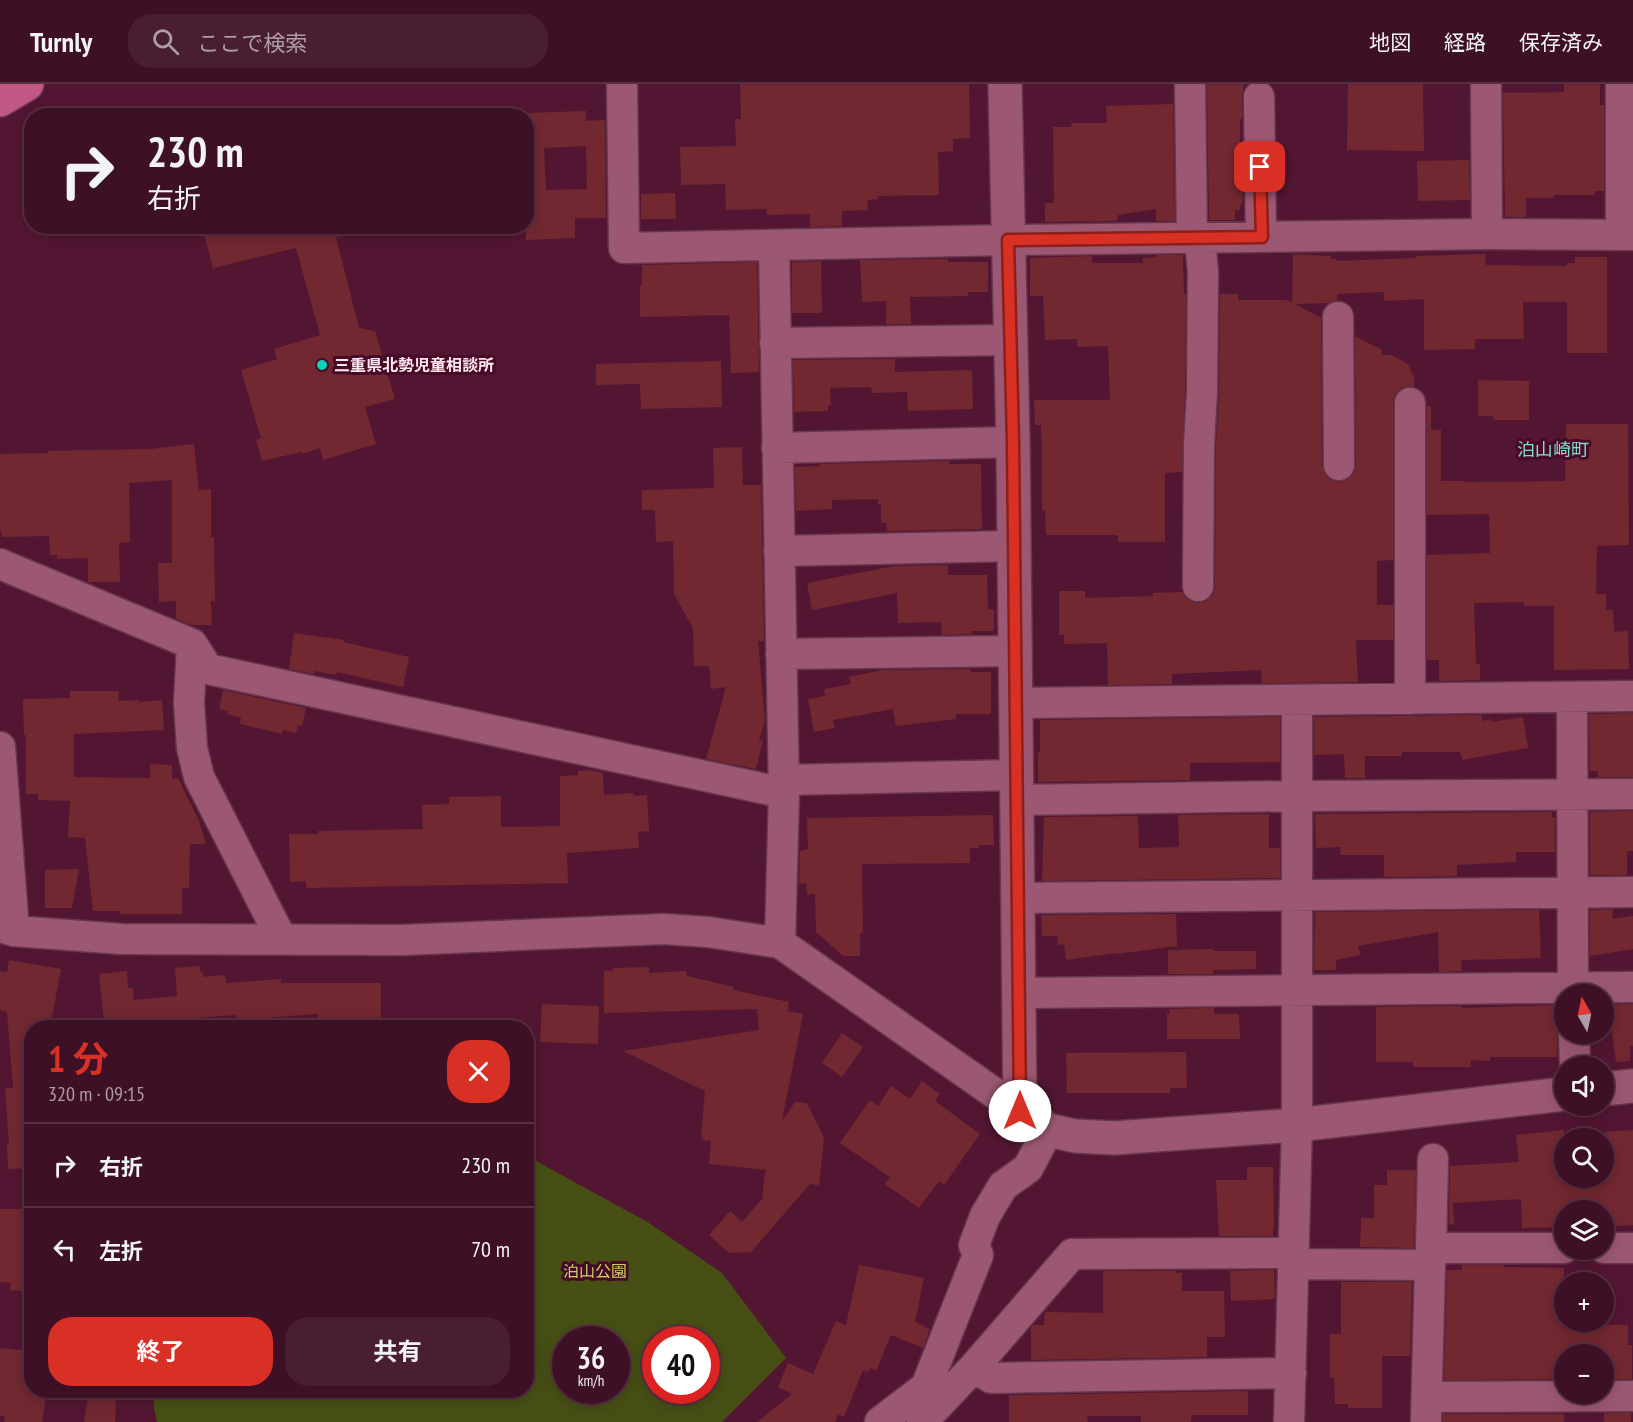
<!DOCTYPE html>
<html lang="ja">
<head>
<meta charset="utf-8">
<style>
	body { margin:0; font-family:"PT Sans Narrow","Noto Sans JP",sans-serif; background:#491e32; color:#f1f3f6; height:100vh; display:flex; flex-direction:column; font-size:22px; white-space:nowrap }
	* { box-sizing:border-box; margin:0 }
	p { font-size:20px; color:#ad9da7 }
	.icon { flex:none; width:33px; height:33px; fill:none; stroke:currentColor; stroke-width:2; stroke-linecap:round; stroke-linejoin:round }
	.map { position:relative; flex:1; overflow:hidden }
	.sheet { position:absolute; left:24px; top:936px; width:510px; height:378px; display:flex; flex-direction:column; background:#3e1026; border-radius:24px; box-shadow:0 3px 15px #0003,0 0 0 2px #573043 }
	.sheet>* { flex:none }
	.guide { position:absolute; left:24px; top:24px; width:510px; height:126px; border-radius:24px; box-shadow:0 3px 15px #0003,0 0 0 2px #573043; background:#3e1026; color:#f1f3f6; overflow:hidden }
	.needle { width:39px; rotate:351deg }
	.fabs { position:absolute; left:1554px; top:900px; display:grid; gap:12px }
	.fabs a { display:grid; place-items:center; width:60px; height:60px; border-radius:50%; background:#3e1026; box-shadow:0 3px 15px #0003,0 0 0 2px #573043; font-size:30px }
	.speed { position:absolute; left:552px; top:1242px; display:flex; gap:12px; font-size:30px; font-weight:700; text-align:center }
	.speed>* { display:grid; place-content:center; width:78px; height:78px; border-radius:50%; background:#3e1026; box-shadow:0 3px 15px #0003,0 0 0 2px #573043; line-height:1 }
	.speed small { font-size:15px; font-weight:400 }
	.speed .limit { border:9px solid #d22; background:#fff; color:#111 }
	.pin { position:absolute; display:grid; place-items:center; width:51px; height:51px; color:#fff; margin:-26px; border-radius:12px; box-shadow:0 3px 9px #0006 }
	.me { position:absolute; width:66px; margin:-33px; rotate:0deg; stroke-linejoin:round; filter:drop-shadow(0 0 4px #0008) }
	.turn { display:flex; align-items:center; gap:21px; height:126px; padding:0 24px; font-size:27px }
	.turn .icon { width:78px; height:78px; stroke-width:2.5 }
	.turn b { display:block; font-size:42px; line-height:51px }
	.round { display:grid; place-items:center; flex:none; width:63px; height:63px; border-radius:24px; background:#491e32 }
	.overview { display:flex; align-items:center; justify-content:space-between; height:102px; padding:0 24px }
	h1 { font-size:36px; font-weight:700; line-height:45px; color:#d93025 }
	.cta { display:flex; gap:12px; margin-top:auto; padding:12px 24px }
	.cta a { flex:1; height:69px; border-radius:24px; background:#d93025; color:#fff; font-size:24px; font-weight:700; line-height:69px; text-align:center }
	.cta a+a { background:#491e32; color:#f1f3f6 }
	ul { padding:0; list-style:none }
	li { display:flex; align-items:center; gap:18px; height:84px; padding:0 24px; border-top:2px solid #573043 }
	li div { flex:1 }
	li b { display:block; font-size:22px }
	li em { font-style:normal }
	header { display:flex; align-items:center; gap:36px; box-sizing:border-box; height:84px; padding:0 30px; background:#3e1026; border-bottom:2px solid #573043 }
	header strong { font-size:28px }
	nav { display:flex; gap:33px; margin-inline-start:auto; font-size:21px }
	.search { width:420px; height:54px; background:#491e32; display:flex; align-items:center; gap:15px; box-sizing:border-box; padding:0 21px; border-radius:24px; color:#ad9da7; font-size:22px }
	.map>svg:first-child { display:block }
	.park { fill:#474f15; fill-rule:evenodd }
	.building { fill:#722831; fill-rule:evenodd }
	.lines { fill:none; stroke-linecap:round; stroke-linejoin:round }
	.minor-casing { stroke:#66374d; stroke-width:33 }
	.tertiary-casing { stroke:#66374d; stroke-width:36 }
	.primary-casing { stroke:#66374d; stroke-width:36 }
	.minor { stroke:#9c5872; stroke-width:30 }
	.tertiary { stroke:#9c5872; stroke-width:33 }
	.primary { stroke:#c15783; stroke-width:33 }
	.route-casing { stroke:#8d1f18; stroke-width:15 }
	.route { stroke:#d93025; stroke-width:10 }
	.poi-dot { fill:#0bd5b5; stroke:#480a28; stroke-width:2 }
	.labels { text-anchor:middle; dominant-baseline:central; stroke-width:6; stroke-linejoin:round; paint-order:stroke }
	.poi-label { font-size:16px; font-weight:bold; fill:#ffe7ee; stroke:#480a28; text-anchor:start }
	.park-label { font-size:16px; fill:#c3d368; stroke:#480a28 }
	.neighbourhood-label { font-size:18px; fill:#7de0c8; stroke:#480a28 }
</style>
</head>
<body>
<header>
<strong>Turnly</strong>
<div class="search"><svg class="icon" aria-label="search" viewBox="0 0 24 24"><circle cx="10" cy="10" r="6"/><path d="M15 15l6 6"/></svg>ここで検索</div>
<nav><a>地図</a><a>経路</a><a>保存済み</a></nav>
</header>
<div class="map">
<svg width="1633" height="1338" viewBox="0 0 1633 1338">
	<rect width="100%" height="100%" fill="#531632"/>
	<path class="park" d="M527,1072L649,1139L722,1189L786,1274L722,1338H157L154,1325L153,1307L526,1306ZM566,1256H616V1306H566ZM656,1256H706V1306H656Z"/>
	<path class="building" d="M740,0H969L970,54L953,55V67L938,68L939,111L878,112V115L867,116L868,126L842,127V142L810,143V130L767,131L766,125L726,126L725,100L681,101L680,63L736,62L735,35H741Z
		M1207,0H1244L1242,13V35H1240V74H1243V116L1242,120L1240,121V126H1235V136H1209Z
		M1348,0H1423L1424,67L1347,66Z
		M1564,0H1600V21H1604V107H1594L1595,111H1554V114H1526V133H1505L1503,9L1564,8Z
		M1173,20L1175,137H1156V125L1118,131L1117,137L1045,138V119H1054L1053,43H1071L1072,39H1107L1106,22Z
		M586,27V37L605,36L606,134H575V154L526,156V29ZM586,62L587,105L546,106L544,64Z
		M1469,76L1470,116L1418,117L1417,77Z
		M675,109L676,135H641V110Z
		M202,142H349L350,150L336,153L359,244L375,247L395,315L365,323L376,360L323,376L320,364L302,370L301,368L262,377L256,356L261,354L241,286L277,275L274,265L320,251L296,164L213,184Z
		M1293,170L1331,172V175H1336V177L1416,174V172L1485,170L1486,181L1567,182V179H1575V173H1607V269H1567V218H1523L1524,255H1475V265L1424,266V215L1384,217V208L1337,210V216L1328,219L1295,220L1321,234L1322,381L1324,389L1330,396L1339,398L1347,396L1354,390L1356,381L1355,252L1382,266V271H1391L1408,280L1414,293V303L1409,302L1401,304L1395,311L1393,318V476L1377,477V521H1393V556H1356L1358,598L1262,599L1261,586L1172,590V600L1108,601L1107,559L1064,560V551H1059V507H1085V514L1153,512V509L1182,508L1189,517L1197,519L1206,517L1213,511L1215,502L1216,362L1219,309L1220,210H1238V216H1286L1292,219Z
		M1157,171H1183L1184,210H1186L1185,307L1182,388L1165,389V458H1118V451H1046L1045,426H1042V372L1041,341H1035L1034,316H1110L1108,262L1077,263V255L1045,256L1043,212H1030V174L1092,172V179H1143V174L1157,173Z
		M948,175V178H988V208H968V212L910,213L911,240H886V217L862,218L860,176Z
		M821,177L822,229H792V178Z
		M757,178L759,288L731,289L729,231L640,233V202L642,201V181Z
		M895,275V288L972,286L973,325L908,327L907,308L872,309L871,303L830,304L831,321H828V327L794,328L793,276Z
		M721,277L722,323L641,325L640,300L596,301V280Z
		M1478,296L1529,297V336H1494L1493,332H1478Z
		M1427,322H1431V346H1441V397H1464V398L1565,397L1566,340H1628L1629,461L1597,462L1596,510H1606V526H1613L1614,548L1628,547L1629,585L1554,586V522H1524V518L1474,519L1476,580H1480V596L1439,597V576H1427V471L1490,469L1489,430L1427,431Z
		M194,360L199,406L211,405V453H214L215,517H211L212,541H192L176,535V517L159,518L158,479H172V396L129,399L130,458L119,459L120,498H88V474L57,475V471H50L49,452L2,453L1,447H0V370L48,369V367L86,366L150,365Z
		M742,363L743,401H761L764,557H758L765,637L759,656L763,657L756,685L706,675L726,603L711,605L709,582H694L693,544L674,510L673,457L656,458L655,426H642V406L714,404L713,364Z
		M949,377V380H981L982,445L887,447L886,439H881V420H878V415L832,416V425L796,427L795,383L820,382V380Z
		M948,481V491H987L988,525L994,526V547H972L971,550L942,551L941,538L898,539L897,509L812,526L807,499L894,482Z
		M294,549L344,556L343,558L409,573L403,603L337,588L336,591L315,587L314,590L289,585Z
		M971,585V588H991V630H956V635L896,642L893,625L833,636L835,644L814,648L808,615L825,612L824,605L851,600L849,593L883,586Z
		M223,606L306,624L302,642L298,641L296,649L283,646L282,650L240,640L241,634L227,630L228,627L219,625Z
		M70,607H119L118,617L139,616V618L162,616L164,646L74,650V693L150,694V680L172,681V695L178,694L199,737L206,760H190L189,804H182V830H120V827H93L85,754L68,753L70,717L38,716V710H26V651H24L23,615L70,614Z
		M1633,629V693H1598V687H1590L1589,630Z
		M1482,631V637L1492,635V638L1523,633L1528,664L1462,676L1460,668H1402V672H1365V694H1345L1344,670L1314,671V633Z
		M1280,633V678L1190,679V696L1038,698V668H1040V636Z
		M588,686L603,689L604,711L633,709L634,712L647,711L649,747L638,748L639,764L567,769L568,799L306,804V797L290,798L289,750H318V747L423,745L422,721L449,720V713L501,712V743L560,742V692L578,691V687Z
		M1633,727V767H1627V791H1590V728Z
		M1552,728V733H1555V768H1516V778L1457,781V792L1384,793V771H1340L1341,763L1316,764L1315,730Z
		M1269,730V764H1280V794L1042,797L1044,733L1138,732L1139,764L1179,763L1178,731Z
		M993,731L994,761H979V764H970V779L862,780L863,849H860V872H843L816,848L815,810L807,811L806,799L799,800L800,767L808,765L807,734Z
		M79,785L72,824H45V786Z
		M1613,825L1612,835L1633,832V865L1590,872V826Z
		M1539,826L1541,874L1461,876L1462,887L1439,888L1438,848L1358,862L1360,871L1336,876V886H1314L1315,828Z
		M1176,830L1177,862L1116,870L1115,869L1066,876L1064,860L1058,861L1057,852H1042L1041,831Z
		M1213,865V867H1256V885L1213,886V890H1168V866Z
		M9,876L61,885L50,944H32V1084L8,1085L7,1060H9L5,1004H13L7,928L0,926V887L7,888Z
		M200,882V888L203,887V893L225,891L226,899L281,895V899H381V944H345V934H318V930L236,936V931L167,936L168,944H105L99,890L127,887L128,904H133L134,916L177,912L175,884Z
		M649,883V889L686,887L687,892L734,903L733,906L789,918L788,927L803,930L782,1037L795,1018L807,1019L824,1054L819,1101L810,1100L751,1168L729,1169L709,1151L730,1127L742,1138L762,1115L765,1088L767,1086L709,1080L711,1057L703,1056V1053H701L705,1007L623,967L759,946L757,925L604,929V887L613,886V884Z
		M542,920L599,922L598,960L540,958Z
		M1633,920V962H1630V977L1616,978L1608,921Z
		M1559,921V941L1557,951V973H1490V977L1471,976V983H1413V978H1376V923L1462,922V924Z
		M1214,924V930H1239L1240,955H1167V930H1169V925Z
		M842,949L863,963L842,993L822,979Z
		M1186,968L1187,1004H1170V1009H1067L1066,969Z
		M922,997L940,1010L935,1017L980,1050L944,1101L939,1097L919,1124L885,1100L890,1093L840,1059L870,1016L878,1022L891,1002L910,1015Z
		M1564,1046V1094H1604V1048L1633,1046V1141L1604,1143V1126H1564V1143L1522,1144L1521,1115L1453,1119L1454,1140L1449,1141L1450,1082L1519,1078L1516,1051Z
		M1247,1083H1273L1274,1146H1273V1152H1219L1216,1096H1247Z
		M1387,1086H1416L1414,1164L1360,1163L1361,1134H1374V1101H1387Z
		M0,1125H32V1208L10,1206L11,1199L0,1198Z
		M859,1181L924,1194L915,1238L930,1245L923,1264L891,1251L876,1287L870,1284L868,1288L863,1286L844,1333L838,1330L835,1338H757L792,1310L778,1303L788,1279L813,1290L836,1237L846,1241Z
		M1462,1181H1504V1183L1564,1184V1240L1628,1241V1261H1632V1295H1604V1270H1564V1295L1444,1296L1447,1186H1462Z
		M1274,1186L1275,1215L1231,1217L1230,1187Z
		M1103,1187H1175L1176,1189H1182V1207H1224L1225,1253H1207V1273L1031,1276V1243L1034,1241H1044L1045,1228L1103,1229Z
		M1341,1198H1412L1410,1272H1382V1324H1348V1320H1335L1334,1294H1330V1250H1341Z
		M0,1264L32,1267V1306H47L42,1338H4L5,1332H0Z
		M89,1306H107V1313H116L115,1338H84Z
		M1248,1307V1331H1192L1191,1338H1141V1332H1087L1088,1338H1009V1311Z
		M1604,1329H1631V1338H1604Z
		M1443,1330H1564V1338H1443Z"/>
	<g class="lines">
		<g class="minor-casing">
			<path id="minor" d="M622,0L624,164L1008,156L1487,150L1633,151
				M1190,0L1192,154
				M1486,0L1487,150
				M1259,13L1261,153
				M1621,151V0
				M774,161L784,709L780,859
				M1338,233L1339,381
				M775,259L1011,256
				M1410,319V615
				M777,364L1013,358
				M779,467L1014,462
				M0,480L192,560L208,585L784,709
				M1198,502L1199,361L1202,308L1203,189L1200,154
				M192,560L189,619L192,664L199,693L281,854
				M781,570L1014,567
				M1572,613L1573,910
				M1015,619L1633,612
				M0,663L14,847
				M783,696L1016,691
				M1017,716L1297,712L1633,710
				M1018,814L1633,808
				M0,843L14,847L122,855L402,856L664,845L708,848L780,859L1020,1027
				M1019,909L1633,903
				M1574,950L1575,982
				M1431,1164L1433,1075
				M1604,1164H1633
				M1294,1180L1430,1181L1426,1338
				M1430,1181L1431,1164H1564
				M975,1282L991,1294L1291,1289
				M1427,1313L1633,1312
				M880,1338L926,1303L978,1171L974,1161L985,1132L1003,1102L1028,1084L1048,1046
				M922,1338L975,1282L1072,1170L1294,1169
				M1289,1338L1297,1041V617"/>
		</g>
		<g class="tertiary-casing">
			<path id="tertiary" d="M1005,0L1013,358L1020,1027L1048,1046L1075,1052L1114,1054L1297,1041L1564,1010
				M1604,1005L1633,1002"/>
		</g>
		<g class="primary-casing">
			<path id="primary" d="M0,16L27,0"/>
		</g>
		<use href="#minor" class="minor"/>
		<use href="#tertiary" class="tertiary"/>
		<use href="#primary" class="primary"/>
	</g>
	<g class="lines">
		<g class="route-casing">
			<path id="route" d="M1020,1027L1013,358L1008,156L1262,153L1260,83"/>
		</g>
		<use href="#route" class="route"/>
	</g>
	<circle class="poi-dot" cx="322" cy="281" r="6"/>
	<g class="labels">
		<g class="poi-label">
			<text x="334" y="281">三重県北勢児童相談所</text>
		</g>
		<g class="park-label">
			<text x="595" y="1187">泊山公園</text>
		</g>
		<g class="neighbourhood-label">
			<text x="1553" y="365">泊山崎町</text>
		</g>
	</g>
</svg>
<div class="fabs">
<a><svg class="needle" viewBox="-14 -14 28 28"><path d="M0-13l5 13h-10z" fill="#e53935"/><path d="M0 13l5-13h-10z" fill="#ad9da7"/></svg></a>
<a><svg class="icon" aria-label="sound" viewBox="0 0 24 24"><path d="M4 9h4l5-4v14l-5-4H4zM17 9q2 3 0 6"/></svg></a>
<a><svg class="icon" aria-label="search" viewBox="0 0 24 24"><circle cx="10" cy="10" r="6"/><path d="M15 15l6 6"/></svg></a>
<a><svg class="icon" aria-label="layers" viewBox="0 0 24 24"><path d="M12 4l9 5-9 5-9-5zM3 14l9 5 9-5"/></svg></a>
<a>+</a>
<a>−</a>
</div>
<div class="speed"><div>36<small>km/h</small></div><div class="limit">40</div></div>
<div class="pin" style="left:1260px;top:83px;background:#d93025"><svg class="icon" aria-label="arrive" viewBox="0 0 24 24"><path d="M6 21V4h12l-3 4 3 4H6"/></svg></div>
<svg class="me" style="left:1020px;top:1027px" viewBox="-20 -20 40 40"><circle r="19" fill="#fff"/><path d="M0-13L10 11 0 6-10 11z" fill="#d93025"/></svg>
<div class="guide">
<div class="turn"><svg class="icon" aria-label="right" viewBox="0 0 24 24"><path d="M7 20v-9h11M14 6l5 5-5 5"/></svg><div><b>230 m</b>右折</div></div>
</div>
<section class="sheet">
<div class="overview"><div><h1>1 分</h1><p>320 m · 09:15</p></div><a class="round" style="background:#d93025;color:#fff"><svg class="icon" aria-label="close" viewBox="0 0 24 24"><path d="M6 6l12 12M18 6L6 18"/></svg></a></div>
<ul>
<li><svg class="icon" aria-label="right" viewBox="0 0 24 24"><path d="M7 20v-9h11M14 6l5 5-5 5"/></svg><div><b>右折</b></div><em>230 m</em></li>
<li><svg class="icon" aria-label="left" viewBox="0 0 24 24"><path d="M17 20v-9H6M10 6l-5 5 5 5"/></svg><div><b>左折</b></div><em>70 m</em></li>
</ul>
<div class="cta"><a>終了</a><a>共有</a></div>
</section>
</div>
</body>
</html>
